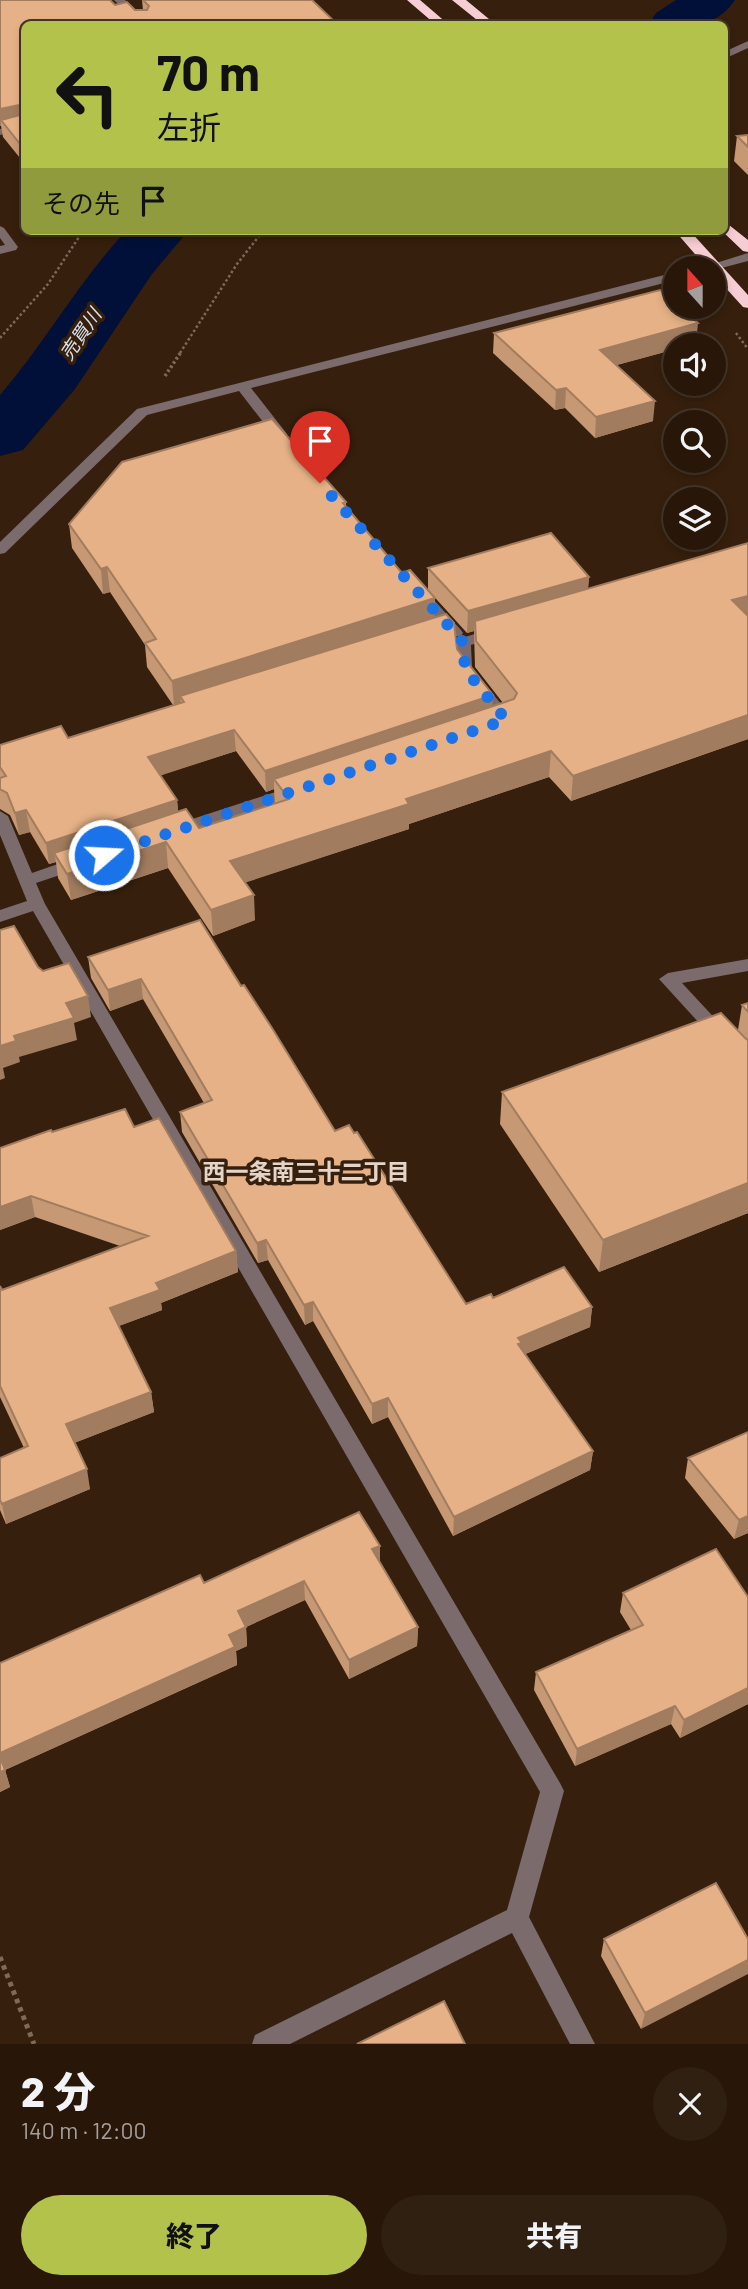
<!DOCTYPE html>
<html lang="ja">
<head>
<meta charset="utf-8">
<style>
	body { margin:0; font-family:Barlow,"Noto Sans JP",sans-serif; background:#302012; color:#f1f3f6; height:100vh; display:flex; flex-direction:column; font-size:26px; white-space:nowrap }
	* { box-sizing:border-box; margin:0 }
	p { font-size:23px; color:#a59f9c }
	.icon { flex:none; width:38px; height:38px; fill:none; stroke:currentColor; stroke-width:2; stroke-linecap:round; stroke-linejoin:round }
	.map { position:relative; height:2044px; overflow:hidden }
	.drawer { display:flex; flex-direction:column; background:#281709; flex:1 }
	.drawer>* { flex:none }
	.banner { position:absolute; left:21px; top:21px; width:707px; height:214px; border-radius:10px; box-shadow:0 4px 10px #0003,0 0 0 2px #44362a; background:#b3c24b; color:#111; overflow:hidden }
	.needle { width:46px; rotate:339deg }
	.fabs { position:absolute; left:663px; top:256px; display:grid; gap:14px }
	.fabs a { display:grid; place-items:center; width:63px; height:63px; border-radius:50%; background:#281709; box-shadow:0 4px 10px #0003,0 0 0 2px #44362a; font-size:35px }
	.pin { position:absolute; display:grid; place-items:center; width:60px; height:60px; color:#fff; margin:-72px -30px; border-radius:50% 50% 50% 0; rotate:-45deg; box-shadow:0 0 7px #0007 }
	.pin .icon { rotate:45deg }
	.me { position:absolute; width:77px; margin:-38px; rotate:71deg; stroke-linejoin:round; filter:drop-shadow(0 0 5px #0008) }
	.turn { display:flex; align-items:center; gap:24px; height:147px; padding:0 21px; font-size:32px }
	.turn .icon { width:91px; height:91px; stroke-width:2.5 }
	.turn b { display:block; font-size:49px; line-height:60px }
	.then { display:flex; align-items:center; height:66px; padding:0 21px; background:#0003; gap:14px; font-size:26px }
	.round { display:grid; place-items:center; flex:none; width:74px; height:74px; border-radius:37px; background:#302012 }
	.head { display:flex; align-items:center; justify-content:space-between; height:119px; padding:0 21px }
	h1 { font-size:42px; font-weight:800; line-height:52px }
	.primary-button { display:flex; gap:14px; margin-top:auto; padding:14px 21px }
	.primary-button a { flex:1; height:80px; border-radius:42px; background:#b3c24b; color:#111; font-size:28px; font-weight:800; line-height:80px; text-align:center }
	.primary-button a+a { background:#302012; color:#f1f3f6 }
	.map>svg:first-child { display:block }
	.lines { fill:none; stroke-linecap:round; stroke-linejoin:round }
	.river { fill:#001039; fill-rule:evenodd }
	.path-far2 { stroke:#7d6a59; stroke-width:2.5; stroke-dasharray:2.5 2.5; stroke-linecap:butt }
	.path-far1 { stroke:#7d6a59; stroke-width:3.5; stroke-dasharray:2.5 2.5; stroke-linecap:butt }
	.path { stroke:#7d6a59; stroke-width:5; stroke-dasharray:4.5 4.5; stroke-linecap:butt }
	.minor { fill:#7b6b6d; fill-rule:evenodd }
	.highway { fill:#f6cdd2; fill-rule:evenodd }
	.wall { fill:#c69873; fill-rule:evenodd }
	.shaded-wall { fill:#a17c5e }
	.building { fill:#e6b186; stroke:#a17c5e; stroke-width:2 }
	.route { stroke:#1a73e8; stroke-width:12; stroke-dasharray:0 21.6 }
	.labels { text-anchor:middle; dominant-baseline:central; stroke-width:7; stroke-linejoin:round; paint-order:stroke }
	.far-water-label { font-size:19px; font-style:italic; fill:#d9e2f1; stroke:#361f0c }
	.neighbourhood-label { font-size:23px; font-weight:bold; fill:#e4d5c9; stroke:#361f0c }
</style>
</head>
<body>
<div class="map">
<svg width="748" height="2044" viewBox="0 0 748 2044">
	<rect width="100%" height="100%" fill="#361f0c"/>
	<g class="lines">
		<path class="river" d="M676,0H735C713,32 684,24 649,24L656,13Z
			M126,231H188L152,274L75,389L23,450L0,456V395C45,343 79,281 126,231Z"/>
		<path class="path-far2" d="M736,333L748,349
			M0,338L48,284L83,231
			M180,353L237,264L263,231"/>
		<path class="path-far1" d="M165,376L181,352"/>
		<path class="path" d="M0,1957L34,2044"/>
		<path class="minor" d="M114,0H125L148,24H138Z
			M748,41V48L724,59V52Z
			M24,123V129L0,135V129Z
			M0,226L4,228L18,247L16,250L0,254V246L5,245L0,238Z
			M748,253V261L714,270L700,268Z
			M676,272V280L251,388L287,434V440H277L239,391L147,415L5,553L0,554V542L137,409Z
			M419,588L424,589L461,630L463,633L461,636H451L414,595L412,592Z
			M495,628L500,630L502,633L500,636L471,645L472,668L514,720L503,726L498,724L497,719L458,669L456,642L458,639Z
			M297,785L305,790L303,794L174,836L166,831L168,827Z
			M0,811L8,816L32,873L78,857L86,863L84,867L36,883L45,904L560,1783L564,1791L529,1917L595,2044H570L512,1933L290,2044H252L255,2035L507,1910L540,1792L33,911L0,922V910L27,901L0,835Z
			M748,959V971L682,983L748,1054V1072L742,1070L659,979L668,973Z"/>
		<path class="highway" d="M407,0H420L448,24H435Z
			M452,0H466L495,24H482Z
			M724,221L748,240V252L743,251L722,231H724Z
			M675,231H690L748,295V308L743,307L714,275V268H707Z"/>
	</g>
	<path class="wall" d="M0,0L115,5L135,10H143L142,0H312L335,22V24H24V163L3,137L1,126H0Z
		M748,135V175L734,161L737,136Z
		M494,333L696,343L691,345H676V349L616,365L653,421L595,438L565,408L555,410L493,353Z
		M346,502V507L402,573L435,598L434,617L457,649L492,707L503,703L475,667L474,631L467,633L428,590V568L589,577L588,589L748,543V739L571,801L549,777L409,824V829L245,882L255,920L213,936L168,868L71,900L58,878L56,862L49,864L30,832L19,835L10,815L0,809V745L68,738L173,705L147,667L145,645L110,592L103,594L72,548L69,524ZM236,751L266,792L274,789L275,804L199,828L178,811L177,800L160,775Z
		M88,957L241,986L335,1131L466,1304L493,1298L592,1307L590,1327L525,1354L593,1451L590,1470L453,1536L388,1417L372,1424L313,1321L305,1325L268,1260L258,1263L182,1132L180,1112L204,1103L143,999L110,1011L91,978Z
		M748,1003V1213L599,1272L500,1124L502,1092L738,1030L742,1005Z
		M134,1127L236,1251L238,1272L161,1303L162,1310L119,1326L151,1392L154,1412L74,1443L90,1489L6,1524L0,1510V1458L24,1448L0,1397V1286L2,1290L120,1246L35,1217L0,1230L52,1132Z
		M748,1432V1533L734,1539L685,1478L688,1458Z
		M380,1546V1562L418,1627L417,1646L349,1679L305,1600L246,1627L247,1646L236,1651L237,1665L5,1770L10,1787L0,1792V1663L204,1583Z
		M623,1593L748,1597V1704L680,1738L671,1724L575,1766L534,1690L536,1672L631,1630L620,1612Z
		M716,1883L641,2029L601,1956L604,1939Z"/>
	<path class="shaded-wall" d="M24,104V121L1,120V126H0V109Z
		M698,323L696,343L691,345H676V349L599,370L600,350Z
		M566,388L565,408L555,410L556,390Z
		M655,401L653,421L595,438L596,417Z
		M107,567L110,592L103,594L101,569Z
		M589,577L587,599L475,621L474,631L467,633L468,611Z
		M748,596V620L732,600Z
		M435,598L434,623L180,696L181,703L174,706L172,681Z
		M493,695L492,717L274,779V789L266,792L265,771Z
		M748,715V739L571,801L573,776Z
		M234,730L236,751L150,779L148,757Z
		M551,751L549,777L409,824V829L232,887L230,861L406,799Z
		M177,800L179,821L54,853L56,862L49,864L46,843Z
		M26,810L30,832L19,835L15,813Z
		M166,842L168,868L71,900L67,874Z
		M254,895L255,920L213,936L211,910Z
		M141,979L143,999L110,1011L108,990Z
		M88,996L91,1017L74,1023L77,1040L19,1057L20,1062L3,1068L5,1078L0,1080V1046L66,1003Z
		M748,1183V1213L599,1272L603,1240Z
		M31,1196L35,1217L0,1230V1207Z
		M266,1240L268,1260L258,1263L257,1243Z
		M236,1251L238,1272L161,1303L162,1310L113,1328L110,1308L156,1283Z
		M313,1302V1321L305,1325L304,1305Z
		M592,1307L590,1327L521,1356L520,1363L518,1338Z
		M151,1392L154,1412L69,1445L66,1424Z
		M388,1398V1417L372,1424V1404Z
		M593,1451L590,1470L453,1536L454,1517Z
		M87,1469L90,1489L6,1524L2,1504Z
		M748,1516V1533L734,1539L739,1520Z
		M380,1546V1565L372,1549Z
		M304,1581L305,1600L246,1627L247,1646L236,1651L237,1665L5,1770L10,1787L0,1792V1753L229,1635L238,1611Z
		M418,1627L417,1646L349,1679V1660Z
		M748,1688V1704L680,1738L684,1720Z
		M675,1706L671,1724L575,1766L577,1749Z
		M748,1960V1974L641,2029L645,2013Z"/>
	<path class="building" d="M0,0H110L115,5L127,2L135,10H147L149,6L143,0H312L335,22L324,24H24V149L1,120L24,114V104L0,109Z
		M748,135V147L737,136Z
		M660,290L676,303V306H679L698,323L600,350L655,401L596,417L566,388L556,390L494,333Z
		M272,419L346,502L343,503L402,573L410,570L435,598L172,681L145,643L156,639L107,567L101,569L69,524L122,462Z
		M551,533L589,577L468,611L428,568Z
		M748,543V596L732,600L748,616V715L573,776L551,751L406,799L409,804L230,861L254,895L211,910L166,842L67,874L54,853L186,809L199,828L289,799L274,779L514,699L517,693L476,641L475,621Z
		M446,614L454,623L457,649L493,695L265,771L234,730L148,757L177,800L46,843L26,810L15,813L7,793L0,789V778L6,776L0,767V745L61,726L68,738L184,702L180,696Z
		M200,920L241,986L244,985L272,1028L335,1131L349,1125L354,1133L357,1132L466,1304L491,1294L493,1298L564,1267L592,1307L518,1338L522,1343L518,1344L593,1451L454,1517L388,1398L372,1404L313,1302L304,1305L266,1240L257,1243L180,1112L212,1100L141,979L108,990L88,957Z
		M14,926L38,967L43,971L69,963L88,996L66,1003L74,1018L14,1036L16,1041L0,1046V930Z
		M748,1003V1012L742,1005Z
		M721,1013L746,1039L748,1040V1183L603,1240L502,1092Z
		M125,1109L134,1127L159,1118L236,1251L156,1283L160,1290L110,1308L151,1392L66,1424L87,1469L2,1504L0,1500V1458L28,1446L0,1386V1286L2,1290L148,1236L31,1196L0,1207V1148L51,1130L52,1132Z
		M748,1432V1516L739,1520L688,1458Z
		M359,1512L380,1546L372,1549L418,1627L349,1660L304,1581L238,1611L246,1627L229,1635L235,1647L0,1753V1663L200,1575L204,1583Z
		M716,1549L748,1597V1688L684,1720L675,1706L577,1749L536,1672L643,1625L623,1593Z
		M0,1757L5,1770L0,1772Z
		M716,1883L748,1939V1960L645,2013L604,1939Z
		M444,2001L465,2044H357Z"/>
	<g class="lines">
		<path class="route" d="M104,855L506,720L465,669L463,642L320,483"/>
	</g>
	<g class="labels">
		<g class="far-water-label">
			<text transform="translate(80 334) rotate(-56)">売買川</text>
		</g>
		<g class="neighbourhood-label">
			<text x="306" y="1171">西一条南三十二丁目</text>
		</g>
	</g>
</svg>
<div class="fabs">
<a><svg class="needle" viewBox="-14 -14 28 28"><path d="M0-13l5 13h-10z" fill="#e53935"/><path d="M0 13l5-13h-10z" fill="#a59f9c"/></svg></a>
<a><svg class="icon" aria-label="sound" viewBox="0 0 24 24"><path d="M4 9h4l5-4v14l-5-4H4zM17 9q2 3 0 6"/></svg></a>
<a><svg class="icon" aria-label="search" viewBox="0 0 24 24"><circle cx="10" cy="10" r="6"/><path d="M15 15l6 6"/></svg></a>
<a><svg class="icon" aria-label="layers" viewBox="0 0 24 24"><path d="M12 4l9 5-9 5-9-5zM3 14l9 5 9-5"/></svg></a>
</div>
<div class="pin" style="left:320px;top:483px;background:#d93025"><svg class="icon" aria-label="arrive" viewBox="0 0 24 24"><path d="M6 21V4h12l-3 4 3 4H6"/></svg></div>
<svg class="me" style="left:104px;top:855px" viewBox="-20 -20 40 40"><circle r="17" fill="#1a73e8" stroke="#fff" stroke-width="3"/><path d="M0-11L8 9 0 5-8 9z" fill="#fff"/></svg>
<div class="banner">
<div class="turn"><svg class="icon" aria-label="left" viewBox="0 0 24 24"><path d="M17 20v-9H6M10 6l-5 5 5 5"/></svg><div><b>70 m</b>左折</div></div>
<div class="then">その先<svg class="icon" aria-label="arrive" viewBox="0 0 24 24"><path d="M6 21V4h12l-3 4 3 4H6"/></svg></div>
</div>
</div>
<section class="drawer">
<div class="head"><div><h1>2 分</h1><p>140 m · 12:00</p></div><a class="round"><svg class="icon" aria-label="close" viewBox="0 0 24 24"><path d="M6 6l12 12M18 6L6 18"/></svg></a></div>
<div class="primary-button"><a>終了</a><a>共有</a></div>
</section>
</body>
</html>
